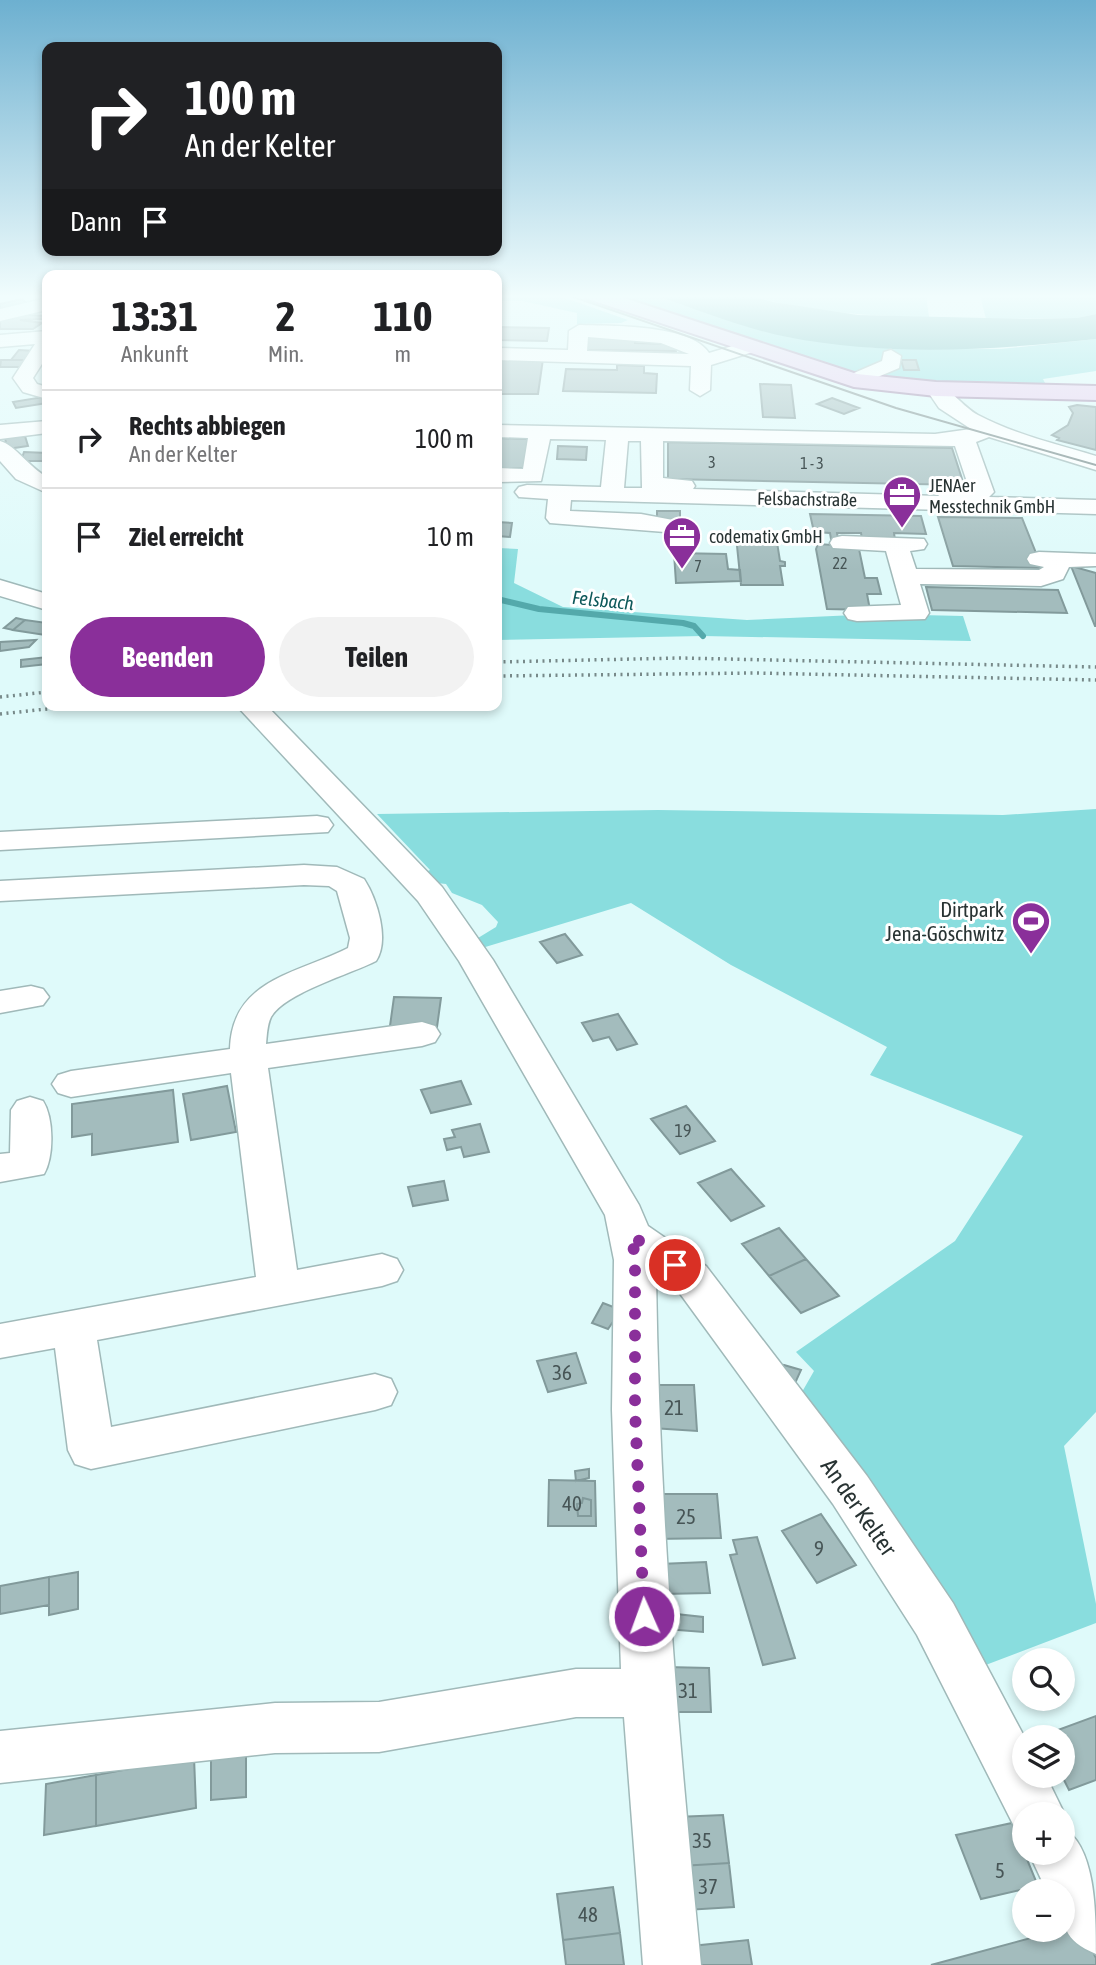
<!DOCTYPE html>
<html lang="de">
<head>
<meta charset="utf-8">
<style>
	body { margin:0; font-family:"Asap Condensed",sans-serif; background:#f2f2f2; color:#202124; height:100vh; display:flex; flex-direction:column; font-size:26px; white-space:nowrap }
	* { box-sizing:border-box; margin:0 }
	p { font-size:23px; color:#757577 }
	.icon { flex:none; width:38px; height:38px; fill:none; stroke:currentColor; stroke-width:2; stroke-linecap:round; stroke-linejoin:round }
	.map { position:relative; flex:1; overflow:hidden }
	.side { position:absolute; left:42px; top:270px; width:460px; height:441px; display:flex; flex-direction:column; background:#fff; border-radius:14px; box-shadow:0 4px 10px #0003 }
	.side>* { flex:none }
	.guide { position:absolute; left:42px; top:42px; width:460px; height:214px; border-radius:14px; box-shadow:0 4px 10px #0003; background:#202124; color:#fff; overflow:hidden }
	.controls { position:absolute; left:1012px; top:1648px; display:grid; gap:14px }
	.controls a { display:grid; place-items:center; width:63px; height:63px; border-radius:50%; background:#fff; box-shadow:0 4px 10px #0003; font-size:35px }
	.pin { position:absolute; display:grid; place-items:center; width:60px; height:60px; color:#fff; margin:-30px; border:4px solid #fff; border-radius:50%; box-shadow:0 2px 7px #0007 }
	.me { position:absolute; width:77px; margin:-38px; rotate:358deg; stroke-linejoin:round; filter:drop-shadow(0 0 5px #0008) }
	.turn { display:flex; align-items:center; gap:24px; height:147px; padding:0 28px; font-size:32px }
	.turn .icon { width:91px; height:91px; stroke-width:2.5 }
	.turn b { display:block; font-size:49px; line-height:60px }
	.then { display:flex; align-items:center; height:66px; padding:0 28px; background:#0003; gap:14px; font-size:26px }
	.eta { display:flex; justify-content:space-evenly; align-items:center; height:119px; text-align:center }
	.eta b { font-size:42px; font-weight:700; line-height:49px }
	.cta { display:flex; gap:14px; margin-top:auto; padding:14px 28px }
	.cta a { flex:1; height:80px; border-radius:42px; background:#8a2f9a; color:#fff; font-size:28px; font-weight:700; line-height:80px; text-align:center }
	.cta a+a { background:#f2f2f2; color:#202124 }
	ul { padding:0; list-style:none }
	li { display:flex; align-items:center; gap:21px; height:98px; padding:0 28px; border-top:2px solid #e0e0e0 }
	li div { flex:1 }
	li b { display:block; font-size:26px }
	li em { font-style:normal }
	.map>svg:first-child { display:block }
	.green { fill:#89ddde }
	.water { fill:#54a9ab }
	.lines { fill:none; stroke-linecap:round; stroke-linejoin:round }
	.stream { stroke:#54a9ab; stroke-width:6 }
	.building { fill:#a3bcbd; stroke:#829a9b; stroke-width:2 }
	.minor-casing { stroke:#a0b9b9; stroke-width:3 }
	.major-casing { stroke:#9c7fa5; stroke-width:4 }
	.minor { fill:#fff; fill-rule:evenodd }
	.major { fill:#e9cbee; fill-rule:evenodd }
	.tram { stroke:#778989; stroke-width:2 }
	.rail { stroke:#778989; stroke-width:3.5; stroke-dasharray:2 4.5; stroke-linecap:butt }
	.route { stroke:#8a2f9a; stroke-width:12; stroke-dasharray:0 21.6 }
	.labels { text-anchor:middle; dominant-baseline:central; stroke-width:6; stroke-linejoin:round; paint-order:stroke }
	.far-number-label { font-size:16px; fill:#475556 }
	.far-poi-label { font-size:18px; fill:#283333; stroke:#fff; text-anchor:start }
	.far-street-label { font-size:18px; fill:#283333; stroke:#fff }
	.number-label { font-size:18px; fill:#475556 }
	.far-water-label { font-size:19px; font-style:italic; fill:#0e595a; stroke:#fff }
	.poi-label { font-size:21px; fill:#283333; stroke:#fff; text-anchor:end }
	.near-number-label { font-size:21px; fill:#475556 }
	.near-street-label { font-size:24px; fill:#283333; stroke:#fff }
</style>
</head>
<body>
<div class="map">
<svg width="1096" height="1965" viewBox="0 0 1096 1965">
	<rect width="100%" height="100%" fill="#dffafa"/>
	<path class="green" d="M497,295H557L628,320L621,323L577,324V313L522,301H497Z
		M612,295H655L787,337L875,348L1001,349L1096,339V371L1043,379L1046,385L887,380L840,371Z
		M749,295H926L929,317C869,316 808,313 749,295Z
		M980,295H1096V314L1077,318L986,319Z
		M497,548L518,549L514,583L563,607L619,611L747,620L877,614L963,616L971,641L703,636L497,640Z
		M1096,809V1412L1064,1446L1096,1604V1623L983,1666L802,1392L814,1371L796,1352L955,1241L1023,1136L870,1075L887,1047L731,965L631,903L482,948L478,938L496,927L498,922L482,905L452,893L446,884L437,883L426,872L430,870L377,814L658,810L1003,815Z"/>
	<path class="water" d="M655,295H749L773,302L858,315L1026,319L1077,318L1096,314V339C994,350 889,357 787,337C742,328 698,310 655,295Z"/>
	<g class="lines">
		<path class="stream" d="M497,599L539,609L683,623L694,626L703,636"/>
	</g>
	<path class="building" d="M22,299L27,304L0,310V304Z
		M12,315H29L47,316L42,319L20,320L42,323L33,329H0V319Z
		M497,327L549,328L547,341L497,340Z
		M582,334L635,335V343L669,344L677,347L676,351L580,350Z
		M19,350L35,351L28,360H11Z
		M497,358L543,359L538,394H497Z
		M1,360H27L22,367H0Z
		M901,360H916L919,370H904Z
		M617,365L644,366V373L657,374L656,393L563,391L566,369L617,370Z
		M760,384L791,385L795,418L763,417Z
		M43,397L47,403L16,408L13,402Z
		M832,398L859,408L844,414L817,404Z
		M1077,405L1096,407V450L1057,440L1059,438L1052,435L1068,425L1073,413L1069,407Z
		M25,436L28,446L7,449L5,438Z
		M497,438L531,439L525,468H497Z
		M668,442L952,448L964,485L668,479Z
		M558,446L587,447L586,460L557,459Z
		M24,452L47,453V461H21Z
		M657,511H680V520H657Z
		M810,514L921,516L926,534L894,533L895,540L862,539L861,533H837L839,545L859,549L865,578H877L881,594H867L870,610L827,609L816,549L818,544L832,545L830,533L814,532Z
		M938,517L1022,518L1042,568L953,566Z
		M497,522L512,523L510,537L497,536Z
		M736,536H776L780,561L785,562V566H780L783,585H741Z
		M674,553L726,554L728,569L740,570L741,581L676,583Z
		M1071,566L1096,573V626H1095Z
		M926,587L1058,590L1067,613L932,610Z
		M16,618L25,620L13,630L4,628Z
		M25,620L47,623V633L45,635L13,630Z
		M36,640L29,647L0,651V642Z
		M47,657V664L21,667V660Z
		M565,934L582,955L557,963L540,942Z
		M394,997L441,998L437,1027L390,1026Z
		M618,1014L637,1044L617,1050L609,1037L593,1041L582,1023Z
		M461,1081L471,1104L431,1113L421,1090Z
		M227,1086L236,1132L191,1140L183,1094Z
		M173,1090L178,1142L92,1155V1134L72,1137V1104Z
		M686,1106L715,1141L680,1154L651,1119Z
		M480,1124L489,1152L464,1157L461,1147L447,1150L444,1139L455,1137L452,1130Z
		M731,1169L764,1206L731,1221L698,1183Z
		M444,1181L448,1200L413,1206L408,1187Z
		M779,1228L806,1259L769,1276L742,1244Z
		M806,1259L839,1296L801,1313L769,1276Z
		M603,1303L621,1310L608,1329L592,1323Z
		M576,1353L586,1383L548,1392L537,1361Z
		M784,1365L801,1370L791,1392L774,1386Z
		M652,1385H694L697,1431L652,1428Z
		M589,1469V1478L576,1481L575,1471Z
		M549,1480L595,1481L596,1526H548Z
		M651,1494H717L721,1538L654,1539Z
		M583,1498L591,1500V1516H578L577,1504L582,1503Z
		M821,1514L856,1565L817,1583L782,1531Z
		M757,1537L795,1658L763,1665L730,1555L737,1554L733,1540Z
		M706,1562L710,1593L663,1594L660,1564Z
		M78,1572V1609L49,1615V1577Z
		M49,1577V1605L0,1614V1586Z
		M667,1613L703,1617V1632L666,1629Z
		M666,1667L709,1668L711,1712H668Z
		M1096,1716V1780L1069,1790L1062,1776V1738L1039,1737Z
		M246,1750V1797L211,1800V1754Z
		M194,1757L196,1808L96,1826V1775Z
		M96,1775V1826L44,1835L46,1784Z
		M723,1815L729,1863L681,1866L676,1817Z
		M1012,1823L1038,1886L981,1899L956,1835Z
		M729,1863L734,1907L686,1910L681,1866Z
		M613,1887L620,1933L563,1940L557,1894Z
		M1079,1925L1096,1958V1965H931Z
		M620,1933L624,1965H566L563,1940Z
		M748,1940L752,1965H695L692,1946Z"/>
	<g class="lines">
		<g class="minor-casing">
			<path id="minor" d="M47,298V310L0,321V309Z
				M579,325C610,326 691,324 709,353L749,341L759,347L756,351L711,365L710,390L700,396L690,390L691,366L497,360V348L568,350L569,331ZM588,337L661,343L689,354L587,351Z
				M47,331V356L33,378L37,384L47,387V399L23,392L13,378L35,344L0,347V335Z
				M891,350L901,356L899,368L861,384H847L844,380L847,376L882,361L884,352Z
				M936,383C947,385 964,408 978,415C1014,434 1056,444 1096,456V470L989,437L976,442L994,492L989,497L1096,500V514L571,500L570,511L641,514L673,520L677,525L673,530L665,532L550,523L546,518L548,499L519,497L515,492L519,487L527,485L601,487L606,440L550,439L541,481L497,482V468L523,469L528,438L497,437V425L935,434L971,429L939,408L926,389ZM628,441H641L642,488H624ZM663,441L955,446L968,485L939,486L935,491L939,496L693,489L695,486L692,481L663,478Z
				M47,421V433L0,439V425Z
				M0,441C15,445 30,468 47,477V493L16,479L0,461Z
				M842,536L924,539L927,544L924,549L910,551L916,569L1039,570L1044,567L1030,564L1027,559L1030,554L1039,552L1096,554V566L1069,567L1063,579L1041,586L920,584L929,613L925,619L857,621L848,619L844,613L848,607L901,605L886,551L833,548L830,543L833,538Z
				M0,580L47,594V610L0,596Z
				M236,705H266L442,887L493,960L639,1205L648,1226L706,1266L867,1476L953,1603L1025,1738L1024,1776H1046L1065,1815L1062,1821V1815H1024V1837L1018,1834L917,1635L833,1504L676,1288L656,1274C659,1506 678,1735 701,1965H643L624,1717H576L379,1752L275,1753L0,1783V1731L275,1703L379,1702L576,1669H621L612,1410L614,1260L605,1215L459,961L418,901Z
				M317,816L328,818L333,825L328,832L0,850V832Z
				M304,865L337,867L364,879C377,899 390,940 376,961C351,974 284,993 271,1017C267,1025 267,1035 266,1044L422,1022L435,1026L440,1034L435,1042L422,1046L268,1068L297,1270L382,1254L397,1259L403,1270L397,1281L382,1286L97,1340L111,1427L375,1374L391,1379L397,1392L391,1405L375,1410L91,1469L75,1464L68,1450L55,1348L0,1358V1324L256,1277L231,1073L71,1097L58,1093L52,1084L58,1075L71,1071L230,1049C232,979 297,974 348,948L350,938L337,891L329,886L304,885L0,901V881Z
				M31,986L43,989L49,997L43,1005L0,1013V991Z
				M30,1097L43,1101C54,1118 54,1157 44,1174L0,1182V1154L10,1153L11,1110L17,1101Z
				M1062,1827C1096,1846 1096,1913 1096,1954C1063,1940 1062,1926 1062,1892H1047L1029,1853H1062Z"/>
		</g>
		<g class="major-casing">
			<path id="major" d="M585,295H615L857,374L936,382L1096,386V400L936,396L854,387L588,299Z"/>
		</g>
		<use href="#minor" class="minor"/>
		<use href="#major" class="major"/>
		<path class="tram" d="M568,295L896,408L1096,465"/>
		<path class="rail" d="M497,662L680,658L1096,667
			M497,676L754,673L1096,680
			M0,697L47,692
			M0,714L84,705"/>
	</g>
	<linearGradient id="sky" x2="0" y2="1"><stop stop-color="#6db0d0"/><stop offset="0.52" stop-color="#f1fdfd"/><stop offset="1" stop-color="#f1fdfd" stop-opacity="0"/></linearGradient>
	<rect width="1096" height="570" fill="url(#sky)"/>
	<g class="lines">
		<path class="route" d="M644,1616L635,1410V1260L632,1236L675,1265"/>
	</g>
	<defs>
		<g id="office-pin" transform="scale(2.0125)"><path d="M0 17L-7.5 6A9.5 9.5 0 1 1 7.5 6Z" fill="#8a2f9a" stroke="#fff"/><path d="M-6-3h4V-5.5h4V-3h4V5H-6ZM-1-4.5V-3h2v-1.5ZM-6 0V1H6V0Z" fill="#fff"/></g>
		<g id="stadium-pin" transform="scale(2.0125)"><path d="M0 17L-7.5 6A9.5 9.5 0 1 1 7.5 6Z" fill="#8a2f9a" stroke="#fff"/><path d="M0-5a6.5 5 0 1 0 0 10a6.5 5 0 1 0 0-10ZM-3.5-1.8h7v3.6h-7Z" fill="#fff"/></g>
	</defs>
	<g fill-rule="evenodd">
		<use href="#office-pin" x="902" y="495"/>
		<use href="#office-pin" x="682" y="536"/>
		<use href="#stadium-pin" x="1031" y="921"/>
	</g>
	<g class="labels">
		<g class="far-number-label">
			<text x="712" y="462">3</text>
			<text x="812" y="463">1 - 3</text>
			<text x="840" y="563">22</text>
			<text x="698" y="566">7</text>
		</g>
		<g class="far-poi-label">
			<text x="929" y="485">JENAer<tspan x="929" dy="21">Messtechnik GmbH</tspan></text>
			<text x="709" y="536">codematix GmbH</text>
		</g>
		<g class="far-street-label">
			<text transform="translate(807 499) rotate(1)">Felsbachstraße</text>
		</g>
		<g class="number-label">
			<text x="683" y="1130">19</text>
		</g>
		<g class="far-water-label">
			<text transform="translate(603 600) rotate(6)">Felsbach</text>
		</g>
		<g class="poi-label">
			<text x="1004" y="909">Dirtpark<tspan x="1004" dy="24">Jena-Göschwitz</tspan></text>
		</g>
		<g class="near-number-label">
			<text x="562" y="1372">36</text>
			<text x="674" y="1407">21</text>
			<text x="572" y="1503">40</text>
			<text x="686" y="1516">25</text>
			<text x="819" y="1548">9</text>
			<text x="688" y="1690">31</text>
			<text x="702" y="1840">35</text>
			<text x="1000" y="1870">5</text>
			<text x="708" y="1886">37</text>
			<text x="588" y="1914">48</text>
		</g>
		<g class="near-street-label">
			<text transform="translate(859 1507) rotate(55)">An der Kelter</text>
		</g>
	</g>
</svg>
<div class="controls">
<a><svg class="icon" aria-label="search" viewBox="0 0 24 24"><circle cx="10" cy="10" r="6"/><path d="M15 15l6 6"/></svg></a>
<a><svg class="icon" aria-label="layers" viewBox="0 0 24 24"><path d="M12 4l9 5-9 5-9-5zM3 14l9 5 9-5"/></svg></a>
<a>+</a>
<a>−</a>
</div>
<div class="pin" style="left:675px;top:1265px;background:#d93025"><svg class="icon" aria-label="arrive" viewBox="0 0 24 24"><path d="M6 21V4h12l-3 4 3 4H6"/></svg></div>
<svg class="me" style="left:644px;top:1616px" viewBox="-20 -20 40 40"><circle r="17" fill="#8a2f9a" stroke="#fff" stroke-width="3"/><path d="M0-11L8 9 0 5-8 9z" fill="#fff"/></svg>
<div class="guide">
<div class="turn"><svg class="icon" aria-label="right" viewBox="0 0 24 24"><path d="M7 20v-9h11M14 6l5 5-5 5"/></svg><div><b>100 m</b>An der Kelter</div></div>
<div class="then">Dann<svg class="icon" aria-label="arrive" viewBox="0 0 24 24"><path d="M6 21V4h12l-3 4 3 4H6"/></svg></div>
</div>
<section class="side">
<div class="eta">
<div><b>13:31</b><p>Ankunft</p></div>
<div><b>2</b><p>Min.</p></div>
<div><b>110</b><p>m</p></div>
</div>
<ul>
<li><svg class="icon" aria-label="right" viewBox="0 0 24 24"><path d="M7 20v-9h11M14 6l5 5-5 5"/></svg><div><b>Rechts abbiegen</b><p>An der Kelter</p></div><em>100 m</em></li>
<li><svg class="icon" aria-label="arrive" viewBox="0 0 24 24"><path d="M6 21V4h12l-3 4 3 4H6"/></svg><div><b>Ziel erreicht</b></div><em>10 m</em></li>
</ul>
<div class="cta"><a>Beenden</a><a>Teilen</a></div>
</section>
</div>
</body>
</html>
